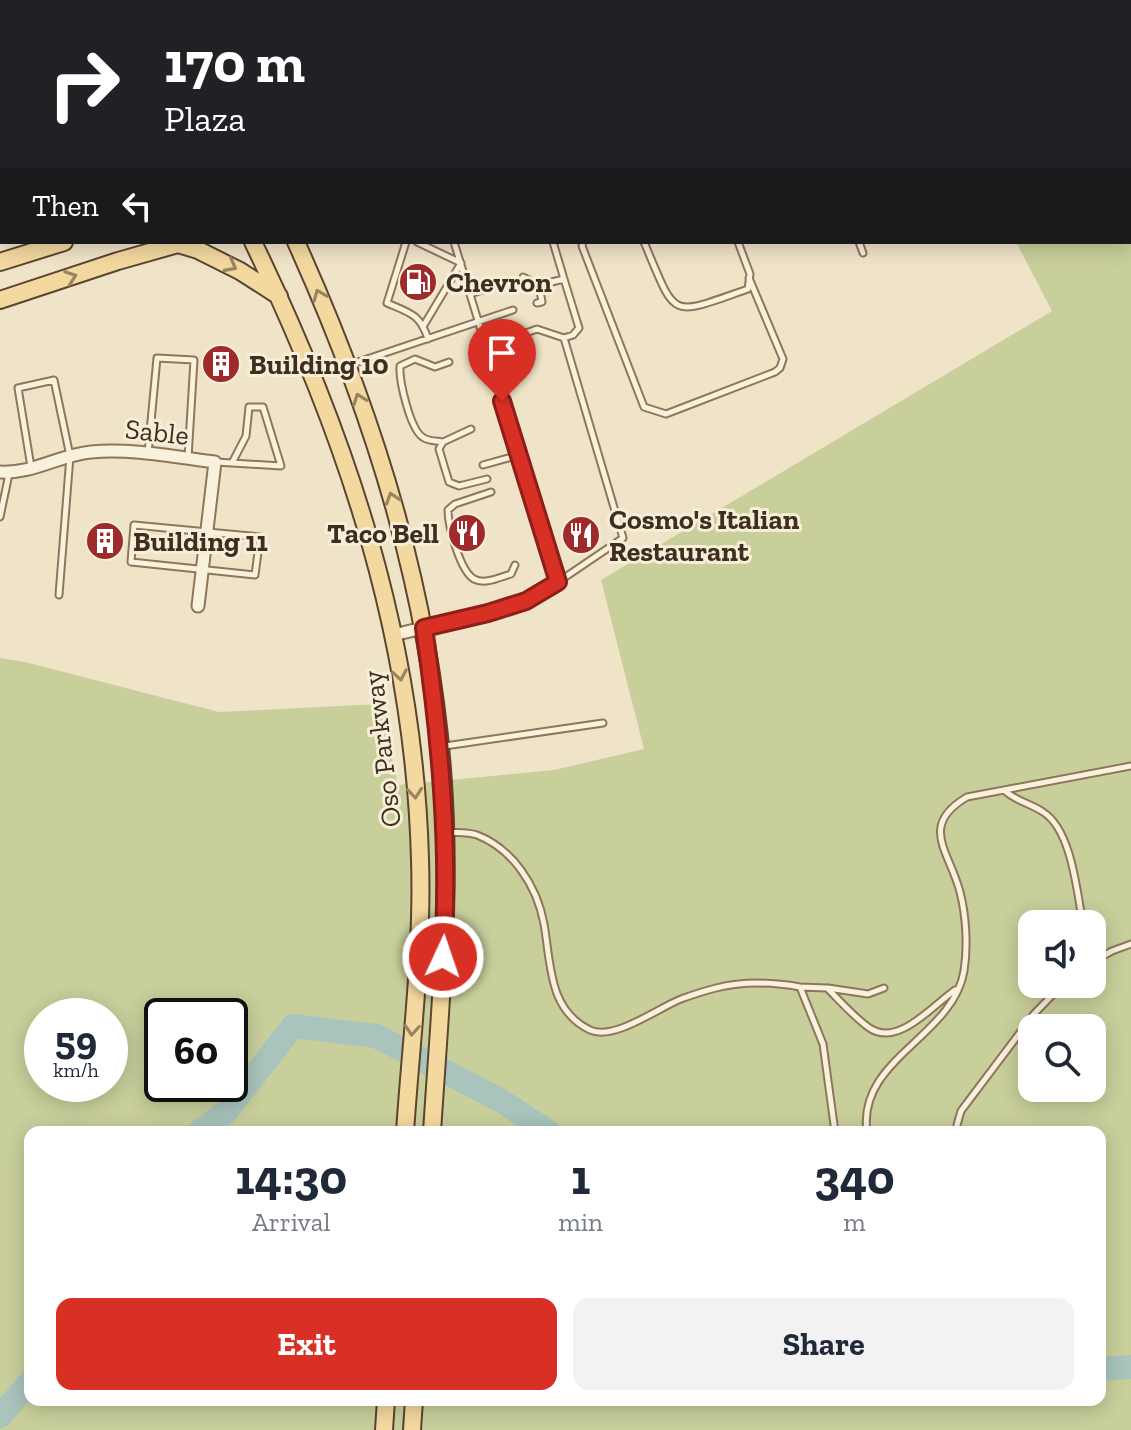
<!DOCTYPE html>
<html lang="en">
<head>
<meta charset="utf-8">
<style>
	body { margin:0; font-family:"Zilla Slab",serif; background:#f2f2f3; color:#1f2937; height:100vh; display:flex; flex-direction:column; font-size:30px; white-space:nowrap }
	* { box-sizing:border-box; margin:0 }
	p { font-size:26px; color:#747a83 }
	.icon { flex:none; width:44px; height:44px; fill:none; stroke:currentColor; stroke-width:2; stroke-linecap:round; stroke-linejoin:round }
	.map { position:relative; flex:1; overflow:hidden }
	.side { position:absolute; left:24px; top:1126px; width:1082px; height:280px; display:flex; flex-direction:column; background:#fff; border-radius:16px; box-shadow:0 4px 20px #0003 }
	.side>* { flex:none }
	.guide { position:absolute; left:0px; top:0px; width:1132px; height:244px; box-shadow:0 4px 20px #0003; background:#202124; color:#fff; overflow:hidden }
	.tools { position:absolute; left:1018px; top:910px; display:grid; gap:16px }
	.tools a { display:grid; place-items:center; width:88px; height:88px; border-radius:16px; background:#fff; box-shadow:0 4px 20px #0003; font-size:40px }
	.speed { position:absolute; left:24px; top:998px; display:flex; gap:16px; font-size:40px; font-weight:700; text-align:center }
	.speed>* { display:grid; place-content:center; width:104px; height:104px; border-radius:50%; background:#fff; box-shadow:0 4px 20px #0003; line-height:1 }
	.speed small { font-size:20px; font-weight:400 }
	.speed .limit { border:4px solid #111; border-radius:12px; background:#fff; color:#111 }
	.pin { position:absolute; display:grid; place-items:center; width:68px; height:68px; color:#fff; margin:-82px -34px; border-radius:50% 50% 50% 0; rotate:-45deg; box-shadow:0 0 8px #0007 }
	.pin .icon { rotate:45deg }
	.me { position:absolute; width:88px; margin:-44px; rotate:3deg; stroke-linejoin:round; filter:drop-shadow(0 0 6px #0008) }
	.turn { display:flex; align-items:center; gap:28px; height:168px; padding:0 32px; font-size:36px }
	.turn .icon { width:104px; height:104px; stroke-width:2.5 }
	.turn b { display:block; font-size:56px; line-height:68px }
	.then { display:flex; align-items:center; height:76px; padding:0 32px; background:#0003; gap:16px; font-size:30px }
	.eta { display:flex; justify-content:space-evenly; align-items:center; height:136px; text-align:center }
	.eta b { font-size:48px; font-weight:800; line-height:56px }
	.action { display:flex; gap:16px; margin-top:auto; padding:16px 32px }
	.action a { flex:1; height:92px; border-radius:16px; background:#d93025; color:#fff; font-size:32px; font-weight:800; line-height:92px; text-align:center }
	.action a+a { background:#f2f2f3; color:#1f2937 }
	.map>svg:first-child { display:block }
	.green { fill:#c9cf9b; fill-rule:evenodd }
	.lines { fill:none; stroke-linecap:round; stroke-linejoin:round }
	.river { stroke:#a9c4bc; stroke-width:24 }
	.service-casing { stroke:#8d765c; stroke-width:9 }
	.minor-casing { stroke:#8d765c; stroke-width:15 }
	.primary-casing { stroke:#5b4430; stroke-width:20 }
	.service { stroke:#faf1dc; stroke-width:5 }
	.minor { stroke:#faf1dc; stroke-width:11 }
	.primary { stroke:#f3d9a0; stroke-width:16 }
	.oneway { stroke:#988460 }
	.route-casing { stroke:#8d1f18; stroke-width:20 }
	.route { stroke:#d93025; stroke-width:14 }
	.labels { text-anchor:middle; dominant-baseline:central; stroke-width:6; stroke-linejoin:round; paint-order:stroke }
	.poi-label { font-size:28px; font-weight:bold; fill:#3d2e20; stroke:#f7eed8; text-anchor:start }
	.street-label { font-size:28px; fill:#3d2e20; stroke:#f7eed8 }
</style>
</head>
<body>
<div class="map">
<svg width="1131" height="1430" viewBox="0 0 1131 1430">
	<rect width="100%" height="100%" fill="#f0e4c8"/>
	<path class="green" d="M959,0H1131V1430H0V658L25,662L219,712L380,704L398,785L554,770L644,749L601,580L1052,311L1016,242H1130V2ZM1032,924H1092V984H1032ZM42,1016H110V1084H42ZM162,1016H230V1084H162ZM1032,1028H1092V1088H1032ZM30,1132H1100V1400H30Z"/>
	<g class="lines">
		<path class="river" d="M199,1132L226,1112L293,1026L376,1036L500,1100L549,1132
			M1100,1369L1131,1367
			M0,1416L30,1382"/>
		<g class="service-casing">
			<path id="service" d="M406,242L387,303C410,313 420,314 428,339
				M417,242L461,263L424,325
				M454,242L558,582L623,538L564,338L537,329L486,347
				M553,242L564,279
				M583,242L582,246L644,407L666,414L775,372L780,368L783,359L749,278
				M644,242C677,320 668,317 748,289L750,274L738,242
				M859,242L863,253
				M523,277L539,285
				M470,294L502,284
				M537,303L542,302L539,285L564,279L579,328L573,335L564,338
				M352,364L513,310
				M471,429L443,442L439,449L449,482L459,486L487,479
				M443,442C437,441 428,441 424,438C410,431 399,380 400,366L415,359L435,367L449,362
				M148,453L157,358L194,360L188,458
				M216,462L281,466L263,407H249L246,436L232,463
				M483,465L519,455
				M31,467L18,388L54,380L70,456L59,595
				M491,492L455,504L448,510C448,526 460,571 474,579C485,585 500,577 511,574L515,565
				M0,517L9,474
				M134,525L260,537L255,575L131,562Z
				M445,746L603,723
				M1004,790C1015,801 1030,803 1043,812C1072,830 1077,893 1083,924
				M446,832C456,833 468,832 477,835C513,849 537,886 544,924C551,963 548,1010 590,1030C614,1041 658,1008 681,999C692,995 704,991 716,988C744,981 772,982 800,987L823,1044L835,1132
				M1092,962L1112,951L1131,944
				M800,987L827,988C840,1001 853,1016 868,1027C897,1049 933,1005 955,990
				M828,988L868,994L884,988
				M957,1125L961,1111L1034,1014L1063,984
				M867,1132C857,1059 953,1037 964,971C968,946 966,915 960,892C950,852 918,826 967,797L1131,766"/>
		</g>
		<g class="minor-casing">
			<path id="minor" d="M785,0V2
				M0,472C33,474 59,455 91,452C131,448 175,457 215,462L198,606
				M393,635L488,613L526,601L558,582"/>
		</g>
		<g class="primary-casing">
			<path id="primary" d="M92,0L93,2
				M136,0L138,2
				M875,2L884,0
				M1013,2L1022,0
				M253,242C348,439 414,638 420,859C423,950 411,1042 405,1132
				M296,242C376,419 434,605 444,800C450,911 439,1022 432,1132
				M178,244L198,250L240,271L279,296
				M0,262L64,242
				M0,300L118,261L185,242
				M384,1430L386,1400
				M412,1430L414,1400"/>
		</g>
		<use href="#service" class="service"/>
		<use href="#minor" class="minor"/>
		<use href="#primary" class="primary"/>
	</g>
	<defs><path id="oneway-chevron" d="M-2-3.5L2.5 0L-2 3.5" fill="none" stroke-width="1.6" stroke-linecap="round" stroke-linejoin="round" transform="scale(2)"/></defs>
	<g class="oneway">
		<use href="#oneway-chevron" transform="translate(231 266) rotate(28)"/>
		<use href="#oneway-chevron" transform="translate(71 277) rotate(-19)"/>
		<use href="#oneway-chevron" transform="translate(319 295) rotate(-112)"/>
		<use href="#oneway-chevron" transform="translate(359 399) rotate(-110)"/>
		<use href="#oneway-chevron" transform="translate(392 498) rotate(-108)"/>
		<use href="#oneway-chevron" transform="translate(400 675) rotate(80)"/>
		<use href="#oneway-chevron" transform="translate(415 793) rotate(85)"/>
		<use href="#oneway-chevron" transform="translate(412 1030) rotate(94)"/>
	</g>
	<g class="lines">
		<g class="route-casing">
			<path id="route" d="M443,957C450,846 440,737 424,628L488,613L526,601L558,582L502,401"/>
		</g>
		<use href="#route" class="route"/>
	</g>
	<defs>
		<g id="fuel-disc" transform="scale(2)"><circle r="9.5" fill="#9e2a2b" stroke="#f7eed8"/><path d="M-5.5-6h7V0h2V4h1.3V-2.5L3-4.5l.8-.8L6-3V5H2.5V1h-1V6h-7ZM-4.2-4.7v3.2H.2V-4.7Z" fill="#fff"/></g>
		<g id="building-disc" transform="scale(2)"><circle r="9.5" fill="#9e2a2b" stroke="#f7eed8"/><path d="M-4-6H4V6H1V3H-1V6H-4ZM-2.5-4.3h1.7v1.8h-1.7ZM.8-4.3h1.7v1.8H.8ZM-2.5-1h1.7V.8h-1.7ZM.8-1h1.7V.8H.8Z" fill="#fff"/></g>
		<g id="restaurant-disc" transform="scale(2)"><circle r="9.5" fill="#9e2a2b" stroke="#f7eed8"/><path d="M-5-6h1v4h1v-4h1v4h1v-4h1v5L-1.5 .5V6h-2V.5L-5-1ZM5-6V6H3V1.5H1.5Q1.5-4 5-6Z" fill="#fff"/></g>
	</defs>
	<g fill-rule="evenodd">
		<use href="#fuel-disc" x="418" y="282"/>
		<use href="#building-disc" x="221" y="364"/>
		<use href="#restaurant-disc" x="467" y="533"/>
		<use href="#restaurant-disc" x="581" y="535"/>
		<use href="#building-disc" x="105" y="541"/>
	</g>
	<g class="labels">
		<g class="poi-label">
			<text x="446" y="282">Chevron</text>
			<text x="249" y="364">Building 10</text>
			<text x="609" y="519">Cosmo's Italian<tspan x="609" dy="32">Restaurant</tspan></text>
			<text x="439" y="533" text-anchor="end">Taco Bell</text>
			<text x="133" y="541">Building 11</text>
		</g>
		<g class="street-label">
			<text transform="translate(157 432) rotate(6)">Sable</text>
			<text transform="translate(382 749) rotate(-97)">Oso Parkway</text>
		</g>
	</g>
</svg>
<div class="tools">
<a><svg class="icon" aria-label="sound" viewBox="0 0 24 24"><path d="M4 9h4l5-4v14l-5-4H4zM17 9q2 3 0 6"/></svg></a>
<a><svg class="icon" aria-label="search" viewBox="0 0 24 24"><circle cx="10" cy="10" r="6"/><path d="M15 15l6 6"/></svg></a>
</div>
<div class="speed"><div>59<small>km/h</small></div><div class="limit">60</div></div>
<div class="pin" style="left:502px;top:401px;background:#d93025"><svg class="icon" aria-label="arrive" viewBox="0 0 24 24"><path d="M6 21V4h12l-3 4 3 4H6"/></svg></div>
<svg class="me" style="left:443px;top:957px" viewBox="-20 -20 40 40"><circle r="17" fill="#d93025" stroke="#fff" stroke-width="3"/><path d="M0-11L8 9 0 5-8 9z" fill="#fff"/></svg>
<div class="guide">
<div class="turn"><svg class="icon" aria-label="right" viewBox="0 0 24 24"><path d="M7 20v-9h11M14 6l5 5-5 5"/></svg><div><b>170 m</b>Plaza</div></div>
<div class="then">Then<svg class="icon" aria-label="left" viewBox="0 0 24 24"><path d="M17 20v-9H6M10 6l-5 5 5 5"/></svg></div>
</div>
<section class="side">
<div class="eta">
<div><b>14:30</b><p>Arrival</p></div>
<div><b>1</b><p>min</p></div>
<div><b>340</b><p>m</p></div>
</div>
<div class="action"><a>Exit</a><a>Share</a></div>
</section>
</div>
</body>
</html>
